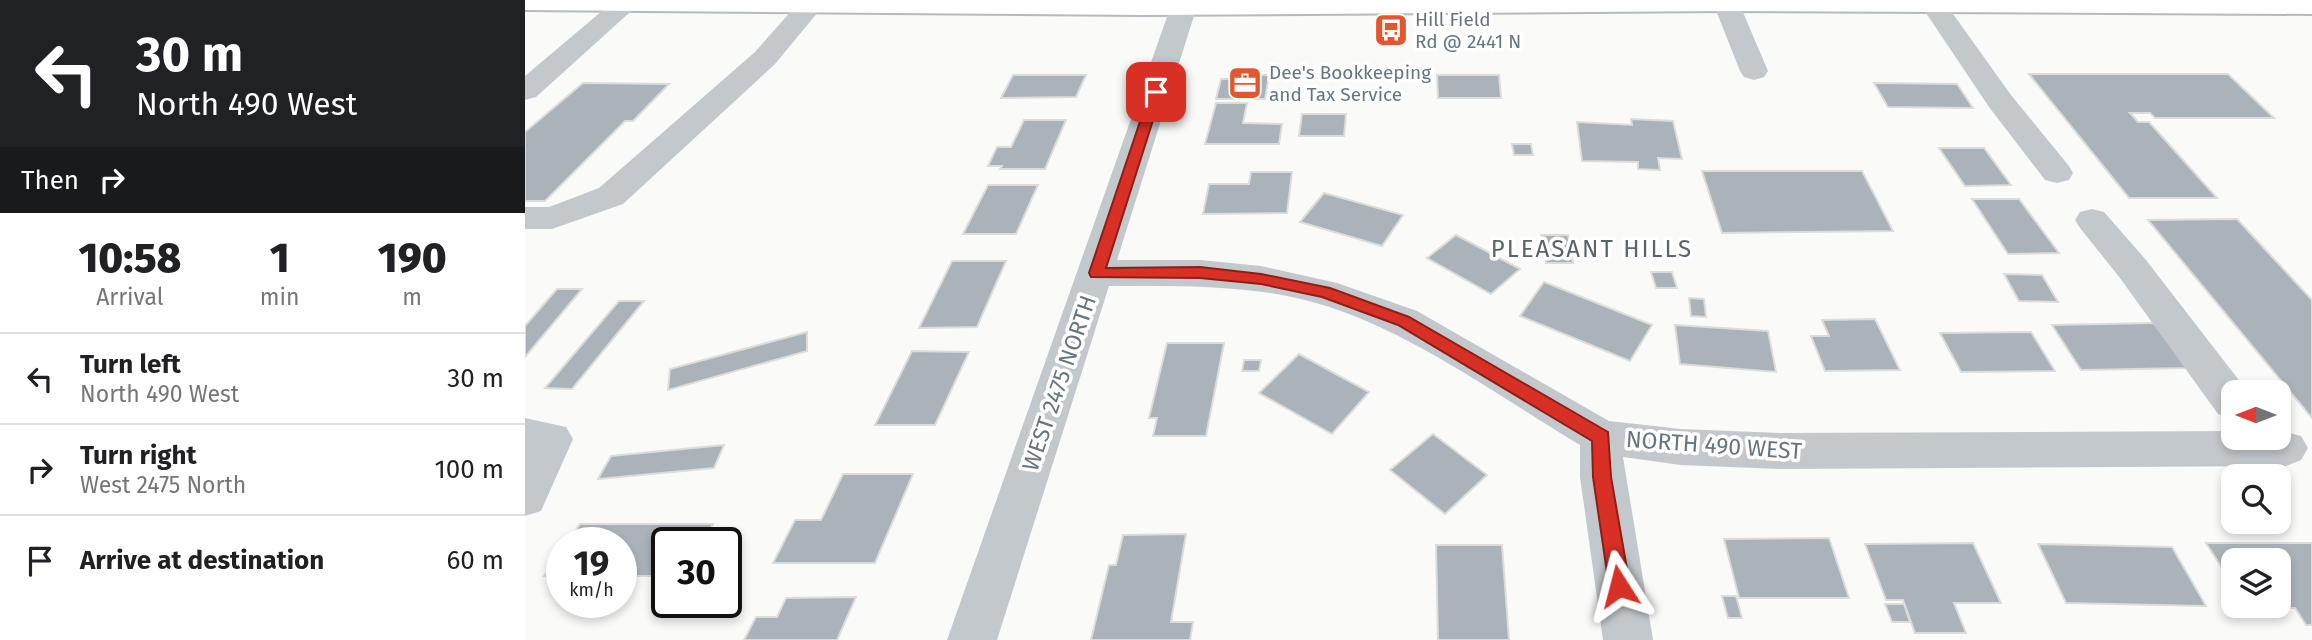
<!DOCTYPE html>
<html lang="en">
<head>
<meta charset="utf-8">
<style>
	body { margin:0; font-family:"Fira Sans",sans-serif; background:#f6f6f6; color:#202124; height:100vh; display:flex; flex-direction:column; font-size:26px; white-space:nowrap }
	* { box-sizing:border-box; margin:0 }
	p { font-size:23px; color:#757577 }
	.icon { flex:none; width:38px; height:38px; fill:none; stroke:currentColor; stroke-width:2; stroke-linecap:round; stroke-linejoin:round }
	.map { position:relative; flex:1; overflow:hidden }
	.sheet { display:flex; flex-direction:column; background:#fff; width:525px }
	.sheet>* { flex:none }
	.banner { background:#202124; color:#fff; overflow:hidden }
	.needle { width:46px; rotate:270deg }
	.fabs { position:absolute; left:1696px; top:380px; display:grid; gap:14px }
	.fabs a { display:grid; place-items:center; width:70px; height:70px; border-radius:14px; background:#fff; box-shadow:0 4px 10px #0003; font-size:35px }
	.speed { position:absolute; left:21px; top:527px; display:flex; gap:14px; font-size:35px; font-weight:700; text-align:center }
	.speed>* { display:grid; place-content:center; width:91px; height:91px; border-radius:50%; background:#fff; box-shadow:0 4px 10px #0003; line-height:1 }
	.speed small { font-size:18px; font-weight:400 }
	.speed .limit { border:4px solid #111; border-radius:10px; background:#fff; color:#111 }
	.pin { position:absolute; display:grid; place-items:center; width:60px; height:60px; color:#fff; margin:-30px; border-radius:14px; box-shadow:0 4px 10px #0006 }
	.me { position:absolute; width:77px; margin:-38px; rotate:351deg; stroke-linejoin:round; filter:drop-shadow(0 0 5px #0008) }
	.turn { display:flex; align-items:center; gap:24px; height:147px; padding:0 21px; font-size:32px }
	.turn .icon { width:91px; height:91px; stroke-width:2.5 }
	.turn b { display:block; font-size:49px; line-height:60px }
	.then { display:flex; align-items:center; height:66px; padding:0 21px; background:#0003; gap:14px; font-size:26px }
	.eta { display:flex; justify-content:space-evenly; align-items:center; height:119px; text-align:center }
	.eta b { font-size:42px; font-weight:800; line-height:49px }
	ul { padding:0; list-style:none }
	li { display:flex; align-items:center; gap:21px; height:91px; padding:0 21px; border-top:2px solid #e0e0e0 }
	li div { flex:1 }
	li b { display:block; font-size:26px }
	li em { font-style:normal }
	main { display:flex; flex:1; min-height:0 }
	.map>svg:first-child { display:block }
	.building { fill:#aab3b9; stroke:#dcdcda; stroke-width:2 }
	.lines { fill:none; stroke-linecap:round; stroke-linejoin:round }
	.major-casing { stroke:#b5babe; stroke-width:4 }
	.minor { fill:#c3c8cc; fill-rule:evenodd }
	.major { fill:#fff; fill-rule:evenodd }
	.route { fill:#d93025; stroke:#8d1f18; stroke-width:2 }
	.labels { text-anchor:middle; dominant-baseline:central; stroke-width:7; stroke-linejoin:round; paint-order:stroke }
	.far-poi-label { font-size:19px; fill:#657683; stroke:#fff; text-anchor:start }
	.street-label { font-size:23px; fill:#657683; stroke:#fff }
	.neighbourhood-label { font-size:24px; letter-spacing:2px; fill:#57646e; stroke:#fff }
</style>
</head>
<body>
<main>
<section class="sheet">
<div class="banner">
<div class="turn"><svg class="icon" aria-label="left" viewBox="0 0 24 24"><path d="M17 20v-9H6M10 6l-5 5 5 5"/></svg><div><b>30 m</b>North 490 West</div></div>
<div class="then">Then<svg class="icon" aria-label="right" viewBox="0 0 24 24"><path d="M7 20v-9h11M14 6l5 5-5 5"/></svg></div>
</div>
<div class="eta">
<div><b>10:58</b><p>Arrival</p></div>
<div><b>1</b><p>min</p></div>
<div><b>190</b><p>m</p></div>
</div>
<ul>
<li><svg class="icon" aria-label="left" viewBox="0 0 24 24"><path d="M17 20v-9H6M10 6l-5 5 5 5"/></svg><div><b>Turn left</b><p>North 490 West</p></div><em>30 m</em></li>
<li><svg class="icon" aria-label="right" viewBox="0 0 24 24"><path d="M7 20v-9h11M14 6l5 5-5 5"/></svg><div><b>Turn right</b><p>West 2475 North</p></div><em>100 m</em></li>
<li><svg class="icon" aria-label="arrive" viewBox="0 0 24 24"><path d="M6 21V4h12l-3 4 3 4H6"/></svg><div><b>Arrive at destination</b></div><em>60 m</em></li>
</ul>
</section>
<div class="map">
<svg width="1787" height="640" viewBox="0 0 1787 640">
	<rect width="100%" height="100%" fill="#fafaf8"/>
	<path class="building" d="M1504,74H1703L1749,118H1630L1625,113H1605L1613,122H1624L1692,198H1604Z
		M488,75H561L551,97L476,98Z
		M712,75H744L740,99H691L696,79H711Z
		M912,75H974L976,98H913Z
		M58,83L144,84L108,121H100L20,201H0V132Z
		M1349,83L1432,84L1448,108L1363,107Z
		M691,103H722L718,123L757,124L754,144H680Z
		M777,114H821L819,136H774Z
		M1106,119L1148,121L1157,159L1133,158L1135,170L1113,169V162L1057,161L1052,122L1107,125Z
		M499,120H541L520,169H475L477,166H463L472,147H486Z
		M987,144H1006L1008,155H989Z
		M1414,148H1459L1486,185L1440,186Z
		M1177,171H1337L1368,231L1197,233Z
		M726,172H767L762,213L678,214L684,184H724Z
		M463,185H513L491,234H438Z
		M799,193L878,215L857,246L775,222Z
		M1447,199H1494L1534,253L1483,254Z
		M1712,219L1787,300V418L1623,220Z
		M931,235L995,269L966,294L902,258Z
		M1016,235H1043L1048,263H1021Z
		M427,261H481L452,327L394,328Z
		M1126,272H1147L1152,288H1131Z
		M1479,274L1517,275L1533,302L1494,301Z
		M1019,282L1127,325L1105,361L995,316Z
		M32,289H57L0,357V326Z
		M1164,298L1179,299L1181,317L1166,316Z
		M94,301H119L47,389L20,388Z
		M1350,319L1375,370L1300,371L1286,336H1304L1297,320Z
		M1629,323L1663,368L1556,370L1527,325Z
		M1150,325L1243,331L1251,372L1155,364Z
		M282,332V351L143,390L145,369Z
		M1506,332L1530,371L1436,372L1415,333Z
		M642,343H699L681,436H628L632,418H624Z
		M387,351L444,352L410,425H350Z
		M774,354L844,392L807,434L734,393Z
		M719,360H736L734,371H717Z
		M908,434L962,475L920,514L865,470Z
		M199,445L189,468L73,479L86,456Z
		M318,474H388L350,563H248L270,520H296Z
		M55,524H188L178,542H142V576H96V542H43Z
		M661,534L646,622H668L665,640H566L584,565H591L598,535Z
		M1304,538L1324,598H1214L1199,539Z
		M1448,543L1476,603H1429L1441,633H1390L1378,600H1361L1340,544Z
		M1681,543H1787V625H1781L1770,608H1723L1721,606H1754V560H1708V585Z
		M1513,544L1647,547L1681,606L1541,603Z
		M911,545H977L984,640H913Z
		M37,551V576H19Z
		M1197,596H1211L1217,618H1203Z
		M331,597L312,640H219L231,617H252L261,598Z
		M1360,604H1379L1385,622H1367Z"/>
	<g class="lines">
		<g class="major-casing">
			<path id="major" d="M0,0H1787V14L1201,11L620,15L0,10Z"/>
		</g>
		<path class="minor" d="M90,0H111L114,4L11,97L0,100V76Z
			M276,0H303L250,64L98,204L27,229H0V207H24L74,188L230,52Z
			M648,0H674L592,260H675L736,266L812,283L892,311L1084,421L1156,429L1256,433L1708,431V438H1754V430L1776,436L1783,448L1776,460L1761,466L1256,469L1156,465L1098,457L1128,640H1078L1055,477V445C973,396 883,329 791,303C724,284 654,286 584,286L472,640H422Z
			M1190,0H1212L1214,3L1243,71L1239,77L1229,80L1219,77L1215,71L1188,3Z
			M1398,0H1418L1486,95L1544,166L1548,173L1544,180L1532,183L1520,180L1464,107L1395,4Z
			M1567,209L1579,212L1621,260L1723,392H1708V419L1693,414L1595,278L1555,228L1550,220L1555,212Z
			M0,418L41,427L48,439L16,511L0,516Z"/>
		<use href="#major" class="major"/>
	</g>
	<path class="route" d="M626,89L637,92L581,268L675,267L736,274L805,288L884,317L1083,432L1086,477L1105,586L1102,592L1094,595L1087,592L1084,586L1068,477L1067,441L873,325L797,297L736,284L675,278L566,277L564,273Z"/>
	<defs>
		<g id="bus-square" transform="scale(1.75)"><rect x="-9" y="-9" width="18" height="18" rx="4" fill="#e4572e" stroke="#fff"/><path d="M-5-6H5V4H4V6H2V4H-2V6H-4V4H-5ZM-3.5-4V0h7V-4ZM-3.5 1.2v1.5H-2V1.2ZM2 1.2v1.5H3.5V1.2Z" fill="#fff"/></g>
		<g id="office-square" transform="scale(1.75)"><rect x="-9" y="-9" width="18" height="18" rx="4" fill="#e4572e" stroke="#fff"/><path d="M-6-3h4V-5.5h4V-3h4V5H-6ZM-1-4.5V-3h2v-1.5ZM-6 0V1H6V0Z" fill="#fff"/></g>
	</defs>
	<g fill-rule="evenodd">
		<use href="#bus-square" x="866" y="30"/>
		<use href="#office-square" x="720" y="83"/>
	</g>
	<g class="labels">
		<g class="far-poi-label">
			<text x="890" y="19">Hill Field<tspan x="890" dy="22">Rd @ 2441 N</tspan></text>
			<text x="744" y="72">Dee's Bookkeeping<tspan x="744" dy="22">and Tax Service</tspan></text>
		</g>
		<g class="street-label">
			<text transform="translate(534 383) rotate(-71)">WEST 2475 NORTH</text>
			<text transform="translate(1189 445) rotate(4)">NORTH 490 WEST</text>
		</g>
		<g class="neighbourhood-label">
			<text x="1067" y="249">PLEASANT HILLS</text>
		</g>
	</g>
</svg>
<div class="fabs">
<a><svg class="needle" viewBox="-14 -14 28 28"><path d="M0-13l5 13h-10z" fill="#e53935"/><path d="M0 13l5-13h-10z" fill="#757577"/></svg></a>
<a><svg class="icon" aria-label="search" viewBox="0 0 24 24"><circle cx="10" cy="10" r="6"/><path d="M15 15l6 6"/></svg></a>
<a><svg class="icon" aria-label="layers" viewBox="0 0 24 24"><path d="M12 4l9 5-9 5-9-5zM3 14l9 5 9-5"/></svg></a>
</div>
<div class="speed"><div>19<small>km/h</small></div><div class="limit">30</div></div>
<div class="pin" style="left:631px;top:92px;background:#d93025"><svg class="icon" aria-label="arrive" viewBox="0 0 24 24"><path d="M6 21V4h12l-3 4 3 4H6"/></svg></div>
<svg class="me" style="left:1094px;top:586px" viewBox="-20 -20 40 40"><path d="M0-17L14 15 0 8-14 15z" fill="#d93025" stroke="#fff" stroke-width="4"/></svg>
</div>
</main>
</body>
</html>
